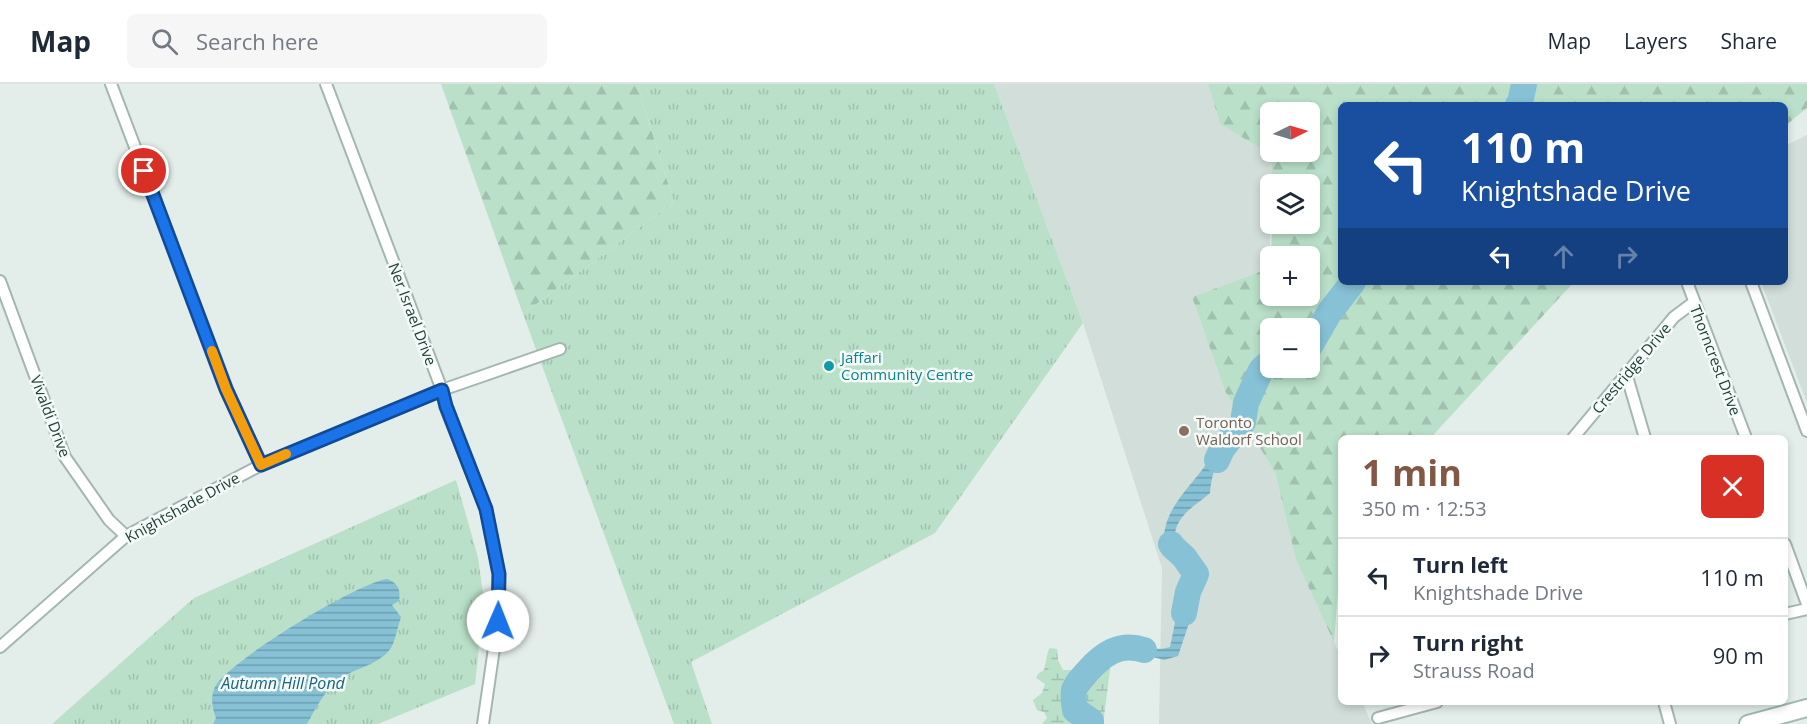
<!DOCTYPE html>
<html lang="en">
<head>
<meta charset="utf-8">
<style>
	body { margin:0; font-family:"Open Sans",sans-serif; background:#f6f6f7; color:#1f2937; height:100vh; display:flex; flex-direction:column; font-size:22px; white-space:nowrap }
	* { box-sizing:border-box; margin:0 }
	p { font-size:20px; color:#747a83 }
	.icon { flex:none; width:33px; height:33px; fill:none; stroke:currentColor; stroke-width:2; stroke-linecap:round; stroke-linejoin:round }
	.map { position:relative; flex:1; overflow:hidden }
	.details { position:absolute; left:1338px; top:351px; width:450px; height:270px; display:flex; flex-direction:column; background:#fff; border-radius:9px; box-shadow:0 3px 9px #0003 }
	.details>* { flex:none }
	.banner { position:absolute; left:1338px; top:18px; width:450px; height:183px; border-radius:9px; box-shadow:0 3px 9px #0003; background:#1a4fa0; color:#fff; overflow:hidden }
	.needle { width:39px; rotate:85deg }
	.controls { position:absolute; left:1260px; top:18px; display:grid; gap:12px }
	.controls a { display:grid; place-items:center; width:60px; height:60px; border-radius:9px; background:#fff; box-shadow:0 3px 9px #0003; font-size:30px }
	.pin { position:absolute; display:grid; place-items:center; width:51px; height:51px; color:#fff; margin:-26px; border:3px solid #fff; border-radius:50%; box-shadow:0 2px 6px #0007 }
	.me { position:absolute; width:66px; margin:-33px; rotate:1deg; stroke-linejoin:round; filter:drop-shadow(0 0 4px #0008) }
	.turn { display:flex; align-items:center; gap:21px; height:126px; padding:0 24px; font-size:27px }
	.turn .icon { width:78px; height:78px; stroke-width:2.5 }
	.turn b { display:block; font-size:42px; line-height:51px }
	.lanes { display:flex; align-items:center; height:57px; padding:0 24px; background:#0003; justify-content:center; gap:30px; direction:ltr }
	.lanes .off { opacity:.35 }
	.round { display:grid; place-items:center; flex:none; width:63px; height:63px; border-radius:9px; background:#f6f6f7 }
	.headline { display:flex; align-items:center; justify-content:space-between; height:102px; padding:0 24px }
	h1 { font-size:36px; font-weight:700; line-height:45px; color:#825744 }
	ul { padding:0; list-style:none }
	li { display:flex; align-items:center; gap:18px; height:78px; padding:0 24px; border-top:2px solid #e0e1e3 }
	li div { flex:1 }
	li b { display:block; font-size:22px }
	li em { font-style:normal }
	header { display:flex; align-items:center; gap:36px; box-sizing:border-box; height:84px; padding:0 30px; background:#fff; border-bottom:2px solid #e0e1e3 }
	header strong { font-size:28px }
	nav { display:flex; gap:33px; margin-inline-start:auto; font-size:21px }
	.search { width:420px; height:54px; background:#f6f6f7; display:flex; align-items:center; gap:15px; box-sizing:border-box; padding:0 21px; border-radius:9px; color:#747a83; font-size:22px }
	.map>svg:first-child { display:block }
	.built { fill:#d1ded9 }
	.forest { fill:url(#forest-firs); fill-rule:evenodd }
	.wetland { fill:url(#wetland-marsh) }
	.park { fill:url(#park-tufts) }
	.water { fill:url(#water-rules) }
	.lines { fill:none; stroke-linecap:round; stroke-linejoin:round }
	.river { stroke:#87c1d6; stroke-width:26 }
	.minor-casing { stroke:#a5b6b2; stroke-width:14 }
	.secondary-casing { stroke:#a0bab4; stroke-width:20 }
	.minor { stroke:#fff; stroke-width:10 }
	.secondary { stroke:#fff; stroke-width:16 }
	.route-casing { stroke:#114b97; stroke-width:15 }
	.route { stroke:#1a73e8; stroke-width:10 }
	.slow { stroke:#f59e0b; stroke-width:10 }
	.culture-dot { fill:#0f9aa8; stroke:#f4faf7; stroke-width:2 }
	.education-dot { fill:#8d6e63; stroke:#f4faf7; stroke-width:2 }
	.labels { text-anchor:middle; dominant-baseline:central; stroke-width:5; stroke-linejoin:round; paint-order:stroke }
	.street-label { font-size:15px; fill:#21403b; stroke:#f4faf7 }
	.culture-label { font-size:15px; fill:#0d838f; stroke:#f4faf7; text-anchor:start }
	.education-label { font-size:15px; fill:#785e54; stroke:#f4faf7; text-anchor:start }
	.water-label { font-size:16px; font-style:italic; fill:#176381; stroke:#f4faf7 }
</style>
</head>
<body>
<header>
<strong>Map</strong>
<div class="search"><svg class="icon" aria-label="search" viewBox="0 0 24 24"><circle cx="10" cy="10" r="6"/><path d="M15 15l6 6"/></svg>Search here</div>
<nav><a>Map</a><a>Layers</a><a>Share</a></nav>
</header>
<div class="map">
<svg width="1807" height="640" viewBox="0 0 1807 640">
	<defs>
		<pattern id="forest-firs" width="22" height="20" patternUnits="userSpaceOnUse" patternTransform="scale(1.5)"><rect width="22" height="20" fill="#bae0c9"/><path d="M5 1l3.5 6h-7zM16 11l3.5 6h-7z" fill="#a0c1ae"/></pattern>
		<pattern id="wetland-marsh" width="20" height="14" patternUnits="userSpaceOnUse" patternTransform="scale(1.5)"><rect width="20" height="14" fill="#bae0c9"/><path d="M1 5h8M5 5V1M11 12h8M15 12V8" fill="none" stroke="#a0c1ae"/></pattern>
		<pattern id="park-tufts" width="24" height="20" patternUnits="userSpaceOnUse" patternTransform="scale(1.5)"><rect width="24" height="20" fill="#bae0c9"/><path d="M3 7l-1-3M5 7V3M7 7l1-3M15 17l-1-3M17 17v-4M19 17l1-3" fill="none" stroke="#a0c1ae"/></pattern>
		<pattern id="water-rules" width="6" height="5" patternUnits="userSpaceOnUse" patternTransform="scale(1.5)"><rect width="6" height="5" fill="#87c1d6"/><path d="M0 2.5h6" fill="none" stroke="#6e9eaf"/></pattern>
	</defs>
	<rect width="100%" height="100%" fill="#e3eeea"/>
	<path class="built" d="M994,0H1208L1220,40L1273,71L1272,100H1270V184L1192,213L1225,307L1275,388L1296,476L1341,573V618H1362L1372,640H1159L1162,484L1083,239Z
		M1807,51V319L1761,198H1785V62Z"/>
	<path class="forest" d="M441,0H637L674,118L523,230Z
		M1208,0H1807V24L1785,42V21H1341V198H1574L1435,349L1432,354H1341V468L1334,558L1296,476L1275,388L1225,307L1192,213L1270,184V212H1310V172H1271L1272,140H1310V100H1272V71L1220,40ZM1270,28H1310V68H1270ZM1270,244H1310V284H1270Z"/>
	<path class="wetland" d="M1107,562L1112,570L1104,633L1098,640H1042L1047,634L1044,628L1037,626L1033,616L1042,609L1045,600L1036,594L1038,590L1044,586L1048,567L1050,564L1057,565L1058,576L1063,586H1076L1081,590Z"/>
	<path class="park" d="M637,0H994L1083,239L935,449L691,578L712,640H674L523,230L674,118Z
		M456,396L478,473L484,517L475,600L378,640H52L194,514Z"/>
	<path class="water" d="M1229,345H1234L1237,354C1220,364 1211,390 1210,409C1191,425 1174,432 1174,459L1182,467L1192,472C1194,484 1190,495 1197,505L1189,512L1187,525L1191,533L1178,572L1164,576L1149,572L1144,569L1112,570L1107,562C1111,561 1117,559 1122,558C1141,558 1151,569 1170,563L1185,489L1174,471L1164,461C1161,424 1194,401 1211,373C1217,363 1221,354 1229,345Z
		M387,495C398,499 401,506 399,517L392,521L401,533C398,542 396,552 393,560C383,582 352,583 336,598C323,609 315,626 307,640H213L216,634C212,623 210,614 215,603C227,578 359,498 387,495Z"/>
	<g class="lines">
		<path class="river" d="M1518,21L1520,19L1524,0
			M1310,262L1329,229L1353,198
			M1217,376L1222,365L1243,338L1246,319L1261,286L1270,278
			M1171,460L1173,463L1184,473L1196,490L1188,508L1184,529
			M1091,640V637L1075,626C1074,620 1073,612 1074,606C1077,598 1083,593 1088,587C1103,570 1120,558 1144,566"/>
		<g class="minor-casing">
			<path id="minor" d="M111,0L227,305L261,381
				M326,0L442,306L445,322L486,425L499,490L498,537L483,640
				M0,197L65,373L109,436L126,452
				M1687,198L1746,354
				M1751,198L1807,347
				M1626,289L1645,354
				M1573,354L1674,233L1694,218
				M1785,460L1807,520
				M1785,530L1807,525
				M0,563L126,452L261,381L442,306L560,265
				M1664,618L1670,640
				M1378,634L1437,618"/>
		</g>
		<g class="secondary-casing">
			<path id="secondary" d="M1748,640L1807,624"/>
		</g>
		<use href="#minor" class="minor"/>
		<use href="#secondary" class="secondary"/>
	</g>
	<g class="lines">
		<g class="route-casing">
			<path id="route" d="M144,87L226,305L261,381L442,306L446,322L486,425L499,490L498,537"/>
		</g>
		<use href="#route" class="route"/>
		<path class="slow" d="M212,267L226,305L261,381L286,370"/>
	</g>
	<circle class="culture-dot" cx="829" cy="282" r="6"/>
	<circle class="education-dot" cx="1184" cy="347" r="6"/>
	<g class="labels">
		<g class="street-label">
			<text transform="translate(413 230) rotate(69)">Ner Israel Drive</text>
			<text transform="translate(1716 276) rotate(69)">Thorncrest Drive</text>
			<text transform="translate(1631 284) rotate(-50)">Crestridge Drive</text>
			<text transform="translate(51 332) rotate(69)">Vivaldi Drive</text>
			<text transform="translate(182 423) rotate(-29)">Knightshade Drive</text>
		</g>
		<g class="culture-label">
			<text x="841" y="273">Jaffari<tspan x="841" dy="17">Community Centre</tspan></text>
		</g>
		<g class="education-label">
			<text x="1196" y="338">Toronto<tspan x="1196" dy="17">Waldorf School</tspan></text>
		</g>
		<g class="water-label">
			<text x="283" y="599">Autumn Hill Pond</text>
		</g>
	</g>
</svg>
<div class="controls">
<a><svg class="needle" viewBox="-14 -14 28 28"><path d="M0-13l5 13h-10z" fill="#e53935"/><path d="M0 13l5-13h-10z" fill="#747a83"/></svg></a>
<a><svg class="icon" aria-label="layers" viewBox="0 0 24 24"><path d="M12 4l9 5-9 5-9-5zM3 14l9 5 9-5"/></svg></a>
<a>+</a>
<a>−</a>
</div>
<div class="pin" style="left:144px;top:87px;background:#d93025"><svg class="icon" aria-label="arrive" viewBox="0 0 24 24"><path d="M6 21V4h12l-3 4 3 4H6"/></svg></div>
<svg class="me" style="left:498px;top:537px" viewBox="-20 -20 40 40"><circle r="19" fill="#fff"/><path d="M0-13L10 11 0 6-10 11z" fill="#1a73e8"/></svg>
<div class="banner">
<div class="turn"><svg class="icon" aria-label="left" viewBox="0 0 24 24"><path d="M17 20v-9H6M10 6l-5 5 5 5"/></svg><div><b>110 m</b>Knightshade Drive</div></div>
<div class="lanes"><svg class="icon" aria-label="left" viewBox="0 0 24 24"><path d="M17 20v-9H6M10 6l-5 5 5 5"/></svg><svg class="icon off" aria-label="ahead" viewBox="0 0 24 24"><path d="M12 20V5M6 11l6-6 6 6"/></svg><svg class="icon off" aria-label="right" viewBox="0 0 24 24"><path d="M7 20v-9h11M14 6l5 5-5 5"/></svg></div>
</div>
<section class="details">
<div class="headline"><div><h1>1 min</h1><p>350 m · 12:53</p></div><a class="round" style="background:#d93025;color:#fff"><svg class="icon" aria-label="close" viewBox="0 0 24 24"><path d="M6 6l12 12M18 6L6 18"/></svg></a></div>
<ul>
<li><svg class="icon" aria-label="left" viewBox="0 0 24 24"><path d="M17 20v-9H6M10 6l-5 5 5 5"/></svg><div><b>Turn left</b><p>Knightshade Drive</p></div><em>110 m</em></li>
<li><svg class="icon" aria-label="right" viewBox="0 0 24 24"><path d="M7 20v-9h11M14 6l5 5-5 5"/></svg><div><b>Turn right</b><p>Strauss Road</p></div><em>90 m</em></li>
</ul>
</section>
</div>
</body>
</html>
